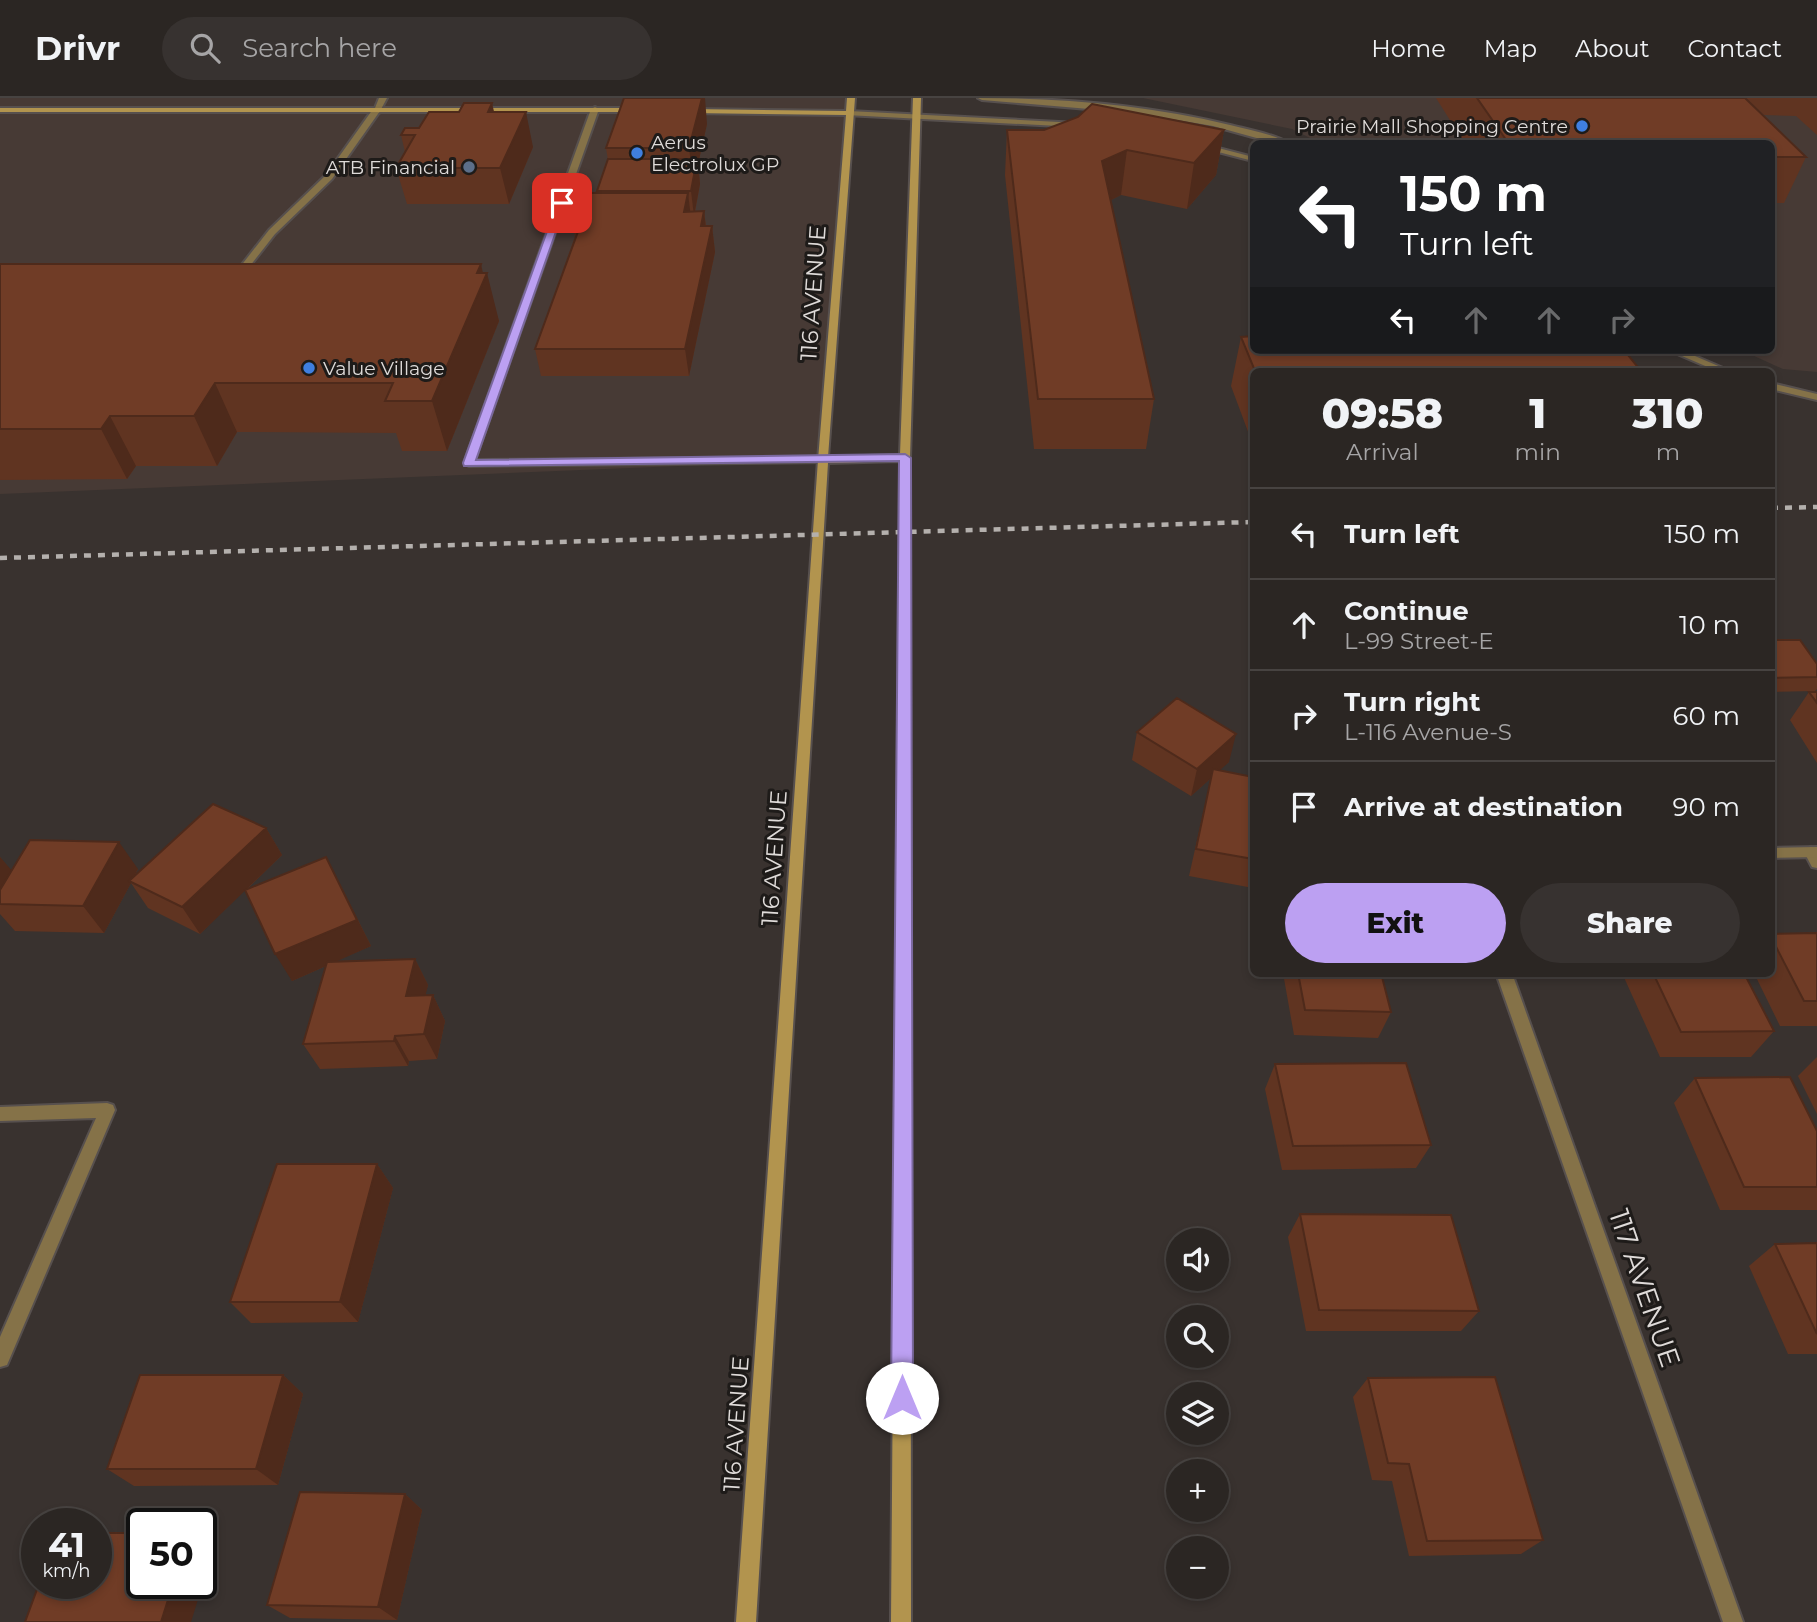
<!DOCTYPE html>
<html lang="en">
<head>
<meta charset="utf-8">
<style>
	body { margin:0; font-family:Montserrat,sans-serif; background:#373230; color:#f1f3f6; height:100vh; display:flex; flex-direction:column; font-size:26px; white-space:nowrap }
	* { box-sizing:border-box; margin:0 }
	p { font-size:23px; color:#a6a5a6 }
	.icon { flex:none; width:38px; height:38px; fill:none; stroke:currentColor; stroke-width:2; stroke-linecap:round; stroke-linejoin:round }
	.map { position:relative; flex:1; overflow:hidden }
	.side { position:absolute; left:1250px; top:270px; width:525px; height:609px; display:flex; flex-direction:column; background:#2b2623; border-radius:10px; box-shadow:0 4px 10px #0003,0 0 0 2px #474341 }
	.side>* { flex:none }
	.banner { position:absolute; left:1250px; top:42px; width:525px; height:214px; border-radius:10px; box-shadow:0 4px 10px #0003,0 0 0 2px #474341; background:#202124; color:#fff; overflow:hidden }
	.controls { position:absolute; left:1166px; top:1130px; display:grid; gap:14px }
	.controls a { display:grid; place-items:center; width:63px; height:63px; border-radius:50%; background:#2b2623; box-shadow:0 4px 10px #0003,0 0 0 2px #474341; font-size:35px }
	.speed { position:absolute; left:21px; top:1410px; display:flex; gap:14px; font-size:35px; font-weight:700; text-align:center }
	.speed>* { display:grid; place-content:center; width:91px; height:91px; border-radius:50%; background:#2b2623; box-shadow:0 4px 10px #0003,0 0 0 2px #474341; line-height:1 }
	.speed small { font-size:18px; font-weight:400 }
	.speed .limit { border:4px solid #111; border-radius:10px; background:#fff; color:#111 }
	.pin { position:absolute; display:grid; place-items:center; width:60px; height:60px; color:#fff; margin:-30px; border-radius:14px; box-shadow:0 4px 10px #0006 }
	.me { position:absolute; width:77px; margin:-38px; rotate:0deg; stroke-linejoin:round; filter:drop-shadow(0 0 5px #0008) }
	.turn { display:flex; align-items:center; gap:24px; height:147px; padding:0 35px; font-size:32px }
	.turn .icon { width:91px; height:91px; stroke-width:2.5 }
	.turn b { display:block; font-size:49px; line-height:60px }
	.lanes { display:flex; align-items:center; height:66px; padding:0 35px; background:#0003; justify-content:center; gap:35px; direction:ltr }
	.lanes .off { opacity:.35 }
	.eta { display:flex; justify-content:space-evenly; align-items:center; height:119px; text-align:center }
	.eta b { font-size:42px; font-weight:800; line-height:49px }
	.button { display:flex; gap:14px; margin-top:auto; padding:14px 35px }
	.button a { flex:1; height:80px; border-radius:42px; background:#bca0f2; color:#111; font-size:28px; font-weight:800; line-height:80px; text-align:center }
	.button a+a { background:#373230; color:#f1f3f6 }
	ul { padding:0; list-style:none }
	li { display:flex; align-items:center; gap:21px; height:91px; padding:0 35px; border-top:2px solid #474341 }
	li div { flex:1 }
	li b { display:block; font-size:26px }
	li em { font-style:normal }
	header { display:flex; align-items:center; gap:42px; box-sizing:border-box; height:98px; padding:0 35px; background:#2b2623; border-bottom:2px solid #474341 }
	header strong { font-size:33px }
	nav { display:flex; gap:38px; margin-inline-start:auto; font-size:24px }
	.search { width:490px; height:63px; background:#373230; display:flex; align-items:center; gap:18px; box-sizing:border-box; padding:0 24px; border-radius:38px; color:#a6a5a6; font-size:26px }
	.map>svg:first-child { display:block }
	.built { fill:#473a35 }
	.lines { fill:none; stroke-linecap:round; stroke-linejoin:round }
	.service-casing { stroke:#57504e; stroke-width:4 }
	.minor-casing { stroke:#57504e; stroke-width:4 }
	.tertiary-casing { stroke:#57504e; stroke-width:4 }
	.secondary-casing { stroke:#57504e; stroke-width:4 }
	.service { fill:#857248; fill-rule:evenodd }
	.minor { fill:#857248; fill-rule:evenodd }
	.tertiary { fill:#857248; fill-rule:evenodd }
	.secondary { fill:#b2944e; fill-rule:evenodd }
	.rail { stroke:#b4b0ad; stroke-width:4.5; stroke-dasharray:7 7; stroke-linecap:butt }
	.wall { fill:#603421 }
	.shaded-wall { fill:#4e2a1b }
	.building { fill:#703c26; stroke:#4e2a1b; stroke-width:2 }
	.route { fill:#bca0f2; stroke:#7a689d; stroke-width:2 }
	.shop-dot { fill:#3f7fe0; stroke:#1e1b19; stroke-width:2.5 }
	.service-dot { fill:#5c6f8a; stroke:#1e1b19; stroke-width:2.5 }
	.labels { text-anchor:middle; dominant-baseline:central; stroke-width:6; stroke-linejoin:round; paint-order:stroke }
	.far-poi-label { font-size:19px; fill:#dfdbd9; stroke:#1e1b19; text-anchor:end }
	.street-label { font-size:23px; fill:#dfdbd9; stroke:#1e1b19 }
	.near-street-label { font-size:28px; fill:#dfdbd9; stroke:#1e1b19 }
</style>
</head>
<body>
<header>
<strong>Drivr</strong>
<div class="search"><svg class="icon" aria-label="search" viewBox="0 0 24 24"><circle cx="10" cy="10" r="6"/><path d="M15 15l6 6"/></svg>Search here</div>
<nav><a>Home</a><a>Map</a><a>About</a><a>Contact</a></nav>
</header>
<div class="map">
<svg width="1817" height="1524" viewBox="0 0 1817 1524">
	<rect width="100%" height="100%" fill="#39322f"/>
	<path class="built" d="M0,0H851L823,362L0,396Z
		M1143,0H1817V274L1783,271L1741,252H1771V46L1320,45L1292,31Z"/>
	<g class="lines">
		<g class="service-casing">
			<path id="service" d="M595,9L599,11L475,362L823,359L828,362L827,364L469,368L464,365L591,11Z
				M373,11L380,13L332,81L275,136L239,182H233V178L269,132L326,77Z
				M1811,749L1817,752V770L1812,769L1804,754Z"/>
		</g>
		<g class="minor-casing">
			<path id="minor" d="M379,0H387L379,15H373Z
				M1817,749V759L1771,760V750Z
				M1496,875H1512L1743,1524H1723Z
				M107,1005L113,1007L115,1012L7,1267L0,1269V1239L96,1020L0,1023V1009Z"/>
		</g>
		<g class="tertiary-casing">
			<path id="tertiary" d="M978,0C1062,0 1148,7 1230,27C1250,32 1273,36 1291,46H1278L1213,28L1136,15L982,2Z
				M849,13L1078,25L1082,27L1078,29L846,17L845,15Z
				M1199,45L1253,59V63L1199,49Z
				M1668,252H1681L1730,273H1717Z
				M1771,285L1817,296V302L1771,291Z"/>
		</g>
		<g class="secondary-casing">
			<path id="secondary" d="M847,0H855L828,359L900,357L913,0H921L910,360L911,1524H891L900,363L828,365L756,1524H736L818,362L846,17L690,15L686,13L690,11L846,13Z
				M0,10H638L642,12L638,14H0Z"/>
		</g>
		<use href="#service" class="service"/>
		<use href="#minor" class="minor"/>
		<use href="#tertiary" class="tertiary"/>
		<use href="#secondary" class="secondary"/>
		<path class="rail" d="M1771,410L1817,409
			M0,460L1253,424"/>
	</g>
	<path class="wall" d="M1436,0H1745L1806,59L1784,105H1771V46H1465Z
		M1746,0H1817V37L1796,18L1764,17Z
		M495,14L533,49L509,106H407L396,70L405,54L401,37L419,30Z
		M707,26L698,66L700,86L695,114L704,113L706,128H712L715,154L689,278H541L535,251L575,139L573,128L598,95L597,93L608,62L606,50Z
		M1007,32H1224L1216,77L1187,111L1121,97L1111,102L1154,301L1146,351H1034L1005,77Z
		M0,166L483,175L499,223L447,353H402L396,335L237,334L217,368H136L127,381L0,382Z
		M1241,239L1641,273H1253V347L1231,288Z
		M1771,542L1817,579V591L1815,593L1771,594Z
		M1809,594H1817V665L1790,622Z
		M1137,634L1229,664L1219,672L1253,679V790L1189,778L1211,680L1191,698L1132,662Z
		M266,730L282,757L246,792L340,786L371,848L336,863L415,861L428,887L425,897H433L445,923L437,961L409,963L408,968L320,971L303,946L326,868L292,883L245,792L200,836L148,810L131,785L104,835L15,833L0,816V759L11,773L138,771L135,777Z
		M1817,835V928H1780L1754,875H1771V836Z
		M1283,875H1381L1391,914L1378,940L1294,937Z
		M1622,875H1744L1774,933L1751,959H1660Z
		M1817,959V1016L1798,978Z
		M1275,966L1431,1047L1416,1070L1282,1072L1265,991Z
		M1695,980L1817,1033V1112H1720L1674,1005Z
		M377,1066L393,1090L358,1224L251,1225L230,1204Z
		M1300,1116L1479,1213L1461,1233H1306L1288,1139Z
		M1817,1145V1256H1788L1749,1168L1775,1146Z
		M283,1277L303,1296L278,1387L134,1388L107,1371Z
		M1368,1280L1543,1442L1521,1456L1409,1458L1392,1383L1372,1382L1353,1299Z
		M405,1396L422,1412L397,1522L290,1520L267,1507Z"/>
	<path class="shaded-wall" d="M702,0H705L707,26L698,66L700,86L694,118L691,93L693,83L689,50Z
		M492,5L500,39L488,14Z
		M526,14L533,49L509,106L500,70Z
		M1224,32L1216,77L1187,111L1194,65Z
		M1127,52L1121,97L1097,109L1102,63Z
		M688,95L691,120L684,114Z
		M704,113L707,139L701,128Z
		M712,128L715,154L689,278L685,251Z
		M481,166L484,180L487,175L499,223L447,353L432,303Z
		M215,285L237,334L217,368L194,318Z
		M110,318L136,368L127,381L101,331Z
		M1236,636L1229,664L1191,698L1197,671Z
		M266,730L282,757L200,836L182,809Z
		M119,744L138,771L131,784L129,783L131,785L104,835L83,808Z
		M0,759L13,774L0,799Z
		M326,759L371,848L292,883L275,856Z
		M415,861L428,887L419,924L406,898Z
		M433,897L445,923L437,961L424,936Z
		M395,938L409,963L408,968L394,943Z
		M377,1066L393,1090L358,1224L340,1204Z
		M283,1277L303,1296L278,1387L256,1371Z
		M405,1396L422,1412L397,1522L378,1509Z
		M201,1442L214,1450L191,1524H161L173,1486H201Z"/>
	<path class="building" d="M624,0H702L689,50H606Z
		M1477,0H1745L1806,59H1771V46H1509Z
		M464,5H492L488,14H526L500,70H396L415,37H401L405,30H419L429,14H459Z
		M1092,6L1224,32L1194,65L1127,52L1102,63L1154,301H1038L1007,32H1044L1078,19Z
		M608,61H697L691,93H597Z
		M584,95H688L684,114L704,113L701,128H712L685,251H535L580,128H573Z
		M0,166H481L477,175H487L432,303H385L393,285H215L194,318H110L101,331H0Z
		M1253,238V252H1624L1641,273H1255L1241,239Z
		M1771,542H1800L1817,566V579L1771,580Z
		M1809,594H1817V605Z
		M1177,600L1236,636L1197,671L1137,634Z
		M1213,671L1253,679V761L1196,751Z
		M213,706L266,730L182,809L129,783Z
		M30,742L119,744L83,808L0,806V792Z
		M326,759L357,822L275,856L245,792Z
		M1817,835V903H1804L1771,839V836Z
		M415,861L406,898L433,897L424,936L395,938L394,943L303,946L327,864Z
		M1298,875H1381L1391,914L1305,912Z
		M1653,875H1744L1774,933L1681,934Z
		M1406,965L1431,1047L1293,1048L1275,966Z
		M1790,979L1817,1033V1089H1744L1695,980Z
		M277,1066H377L340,1204H230Z
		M1300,1116L1451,1117L1479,1213L1319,1212Z
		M1817,1145V1236L1775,1146Z
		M140,1277H283L256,1371H107Z
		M1495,1279L1543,1442L1427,1443L1409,1366L1388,1365L1368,1280Z
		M300,1394L405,1396L378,1509L267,1507Z
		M96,1435H142V1486H173L161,1524H25L39,1486H96Z"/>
	<path class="route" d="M558,103L566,105L476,362L905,356L911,360L913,1300L910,1308L902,1311L894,1308L891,1300L899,363L464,368L463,365Z"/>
	<g class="shop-dot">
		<circle cx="1582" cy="28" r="7"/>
		<circle cx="637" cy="55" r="7"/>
		<circle cx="309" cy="270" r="7"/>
	</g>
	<circle class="service-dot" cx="469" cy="69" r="7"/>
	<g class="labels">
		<g class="far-poi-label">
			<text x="1568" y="28">Prairie Mall Shopping Centre</text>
			<text x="651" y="44" text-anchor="start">Aerus<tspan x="651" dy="22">Electrolux GP</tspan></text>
			<text x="455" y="69">ATB Financial</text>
			<text x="323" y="270" text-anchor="start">Value Village</text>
		</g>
		<g class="street-label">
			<text transform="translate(813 195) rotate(-86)">116 AVENUE</text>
			<text transform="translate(774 760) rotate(-86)">116 AVENUE</text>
			<text transform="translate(736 1326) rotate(-86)">116 AVENUE</text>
		</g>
		<g class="near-street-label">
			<text transform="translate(1645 1190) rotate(71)">117 AVENUE</text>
		</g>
	</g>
</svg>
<div class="controls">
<a><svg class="icon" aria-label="sound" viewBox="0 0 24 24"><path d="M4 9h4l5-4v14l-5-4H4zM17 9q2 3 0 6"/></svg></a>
<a><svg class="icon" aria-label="search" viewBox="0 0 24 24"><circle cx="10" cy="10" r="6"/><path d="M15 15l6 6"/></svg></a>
<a><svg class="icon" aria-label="layers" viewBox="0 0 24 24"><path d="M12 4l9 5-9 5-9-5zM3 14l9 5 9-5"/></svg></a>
<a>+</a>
<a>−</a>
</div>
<div class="speed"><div>41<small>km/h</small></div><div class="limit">50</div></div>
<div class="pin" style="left:562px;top:105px;background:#d93025"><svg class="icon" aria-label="arrive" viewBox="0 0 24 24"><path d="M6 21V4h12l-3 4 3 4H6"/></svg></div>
<svg class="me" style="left:902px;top:1300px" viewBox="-20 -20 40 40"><circle r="19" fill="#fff"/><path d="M0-13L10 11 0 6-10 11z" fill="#bca0f2"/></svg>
<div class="banner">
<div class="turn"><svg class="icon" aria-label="left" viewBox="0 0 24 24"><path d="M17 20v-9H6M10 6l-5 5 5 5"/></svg><div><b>150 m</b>Turn left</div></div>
<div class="lanes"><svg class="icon" aria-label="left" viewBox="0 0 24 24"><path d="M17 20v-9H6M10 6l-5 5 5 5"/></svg><svg class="icon off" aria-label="ahead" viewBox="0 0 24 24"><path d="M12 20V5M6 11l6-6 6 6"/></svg><svg class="icon off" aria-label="ahead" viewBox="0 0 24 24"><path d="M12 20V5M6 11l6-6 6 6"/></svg><svg class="icon off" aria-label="right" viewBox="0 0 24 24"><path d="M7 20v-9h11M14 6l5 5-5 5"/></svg></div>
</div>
<section class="side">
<div class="eta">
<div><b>09:58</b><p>Arrival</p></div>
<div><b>1</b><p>min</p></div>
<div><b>310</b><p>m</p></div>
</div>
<ul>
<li><svg class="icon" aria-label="left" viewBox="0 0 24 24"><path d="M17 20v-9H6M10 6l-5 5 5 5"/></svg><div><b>Turn left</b></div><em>150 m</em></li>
<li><svg class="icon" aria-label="ahead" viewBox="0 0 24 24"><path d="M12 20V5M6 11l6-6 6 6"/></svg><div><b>Continue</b><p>L-99 Street-E</p></div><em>10 m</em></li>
<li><svg class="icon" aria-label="right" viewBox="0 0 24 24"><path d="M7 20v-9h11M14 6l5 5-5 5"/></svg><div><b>Turn right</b><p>L-116 Avenue-S</p></div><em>60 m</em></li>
<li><svg class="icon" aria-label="arrive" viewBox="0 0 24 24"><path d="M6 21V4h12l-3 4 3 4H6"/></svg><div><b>Arrive at destination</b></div><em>90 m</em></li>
</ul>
<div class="button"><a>Exit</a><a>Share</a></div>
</section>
</div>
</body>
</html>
